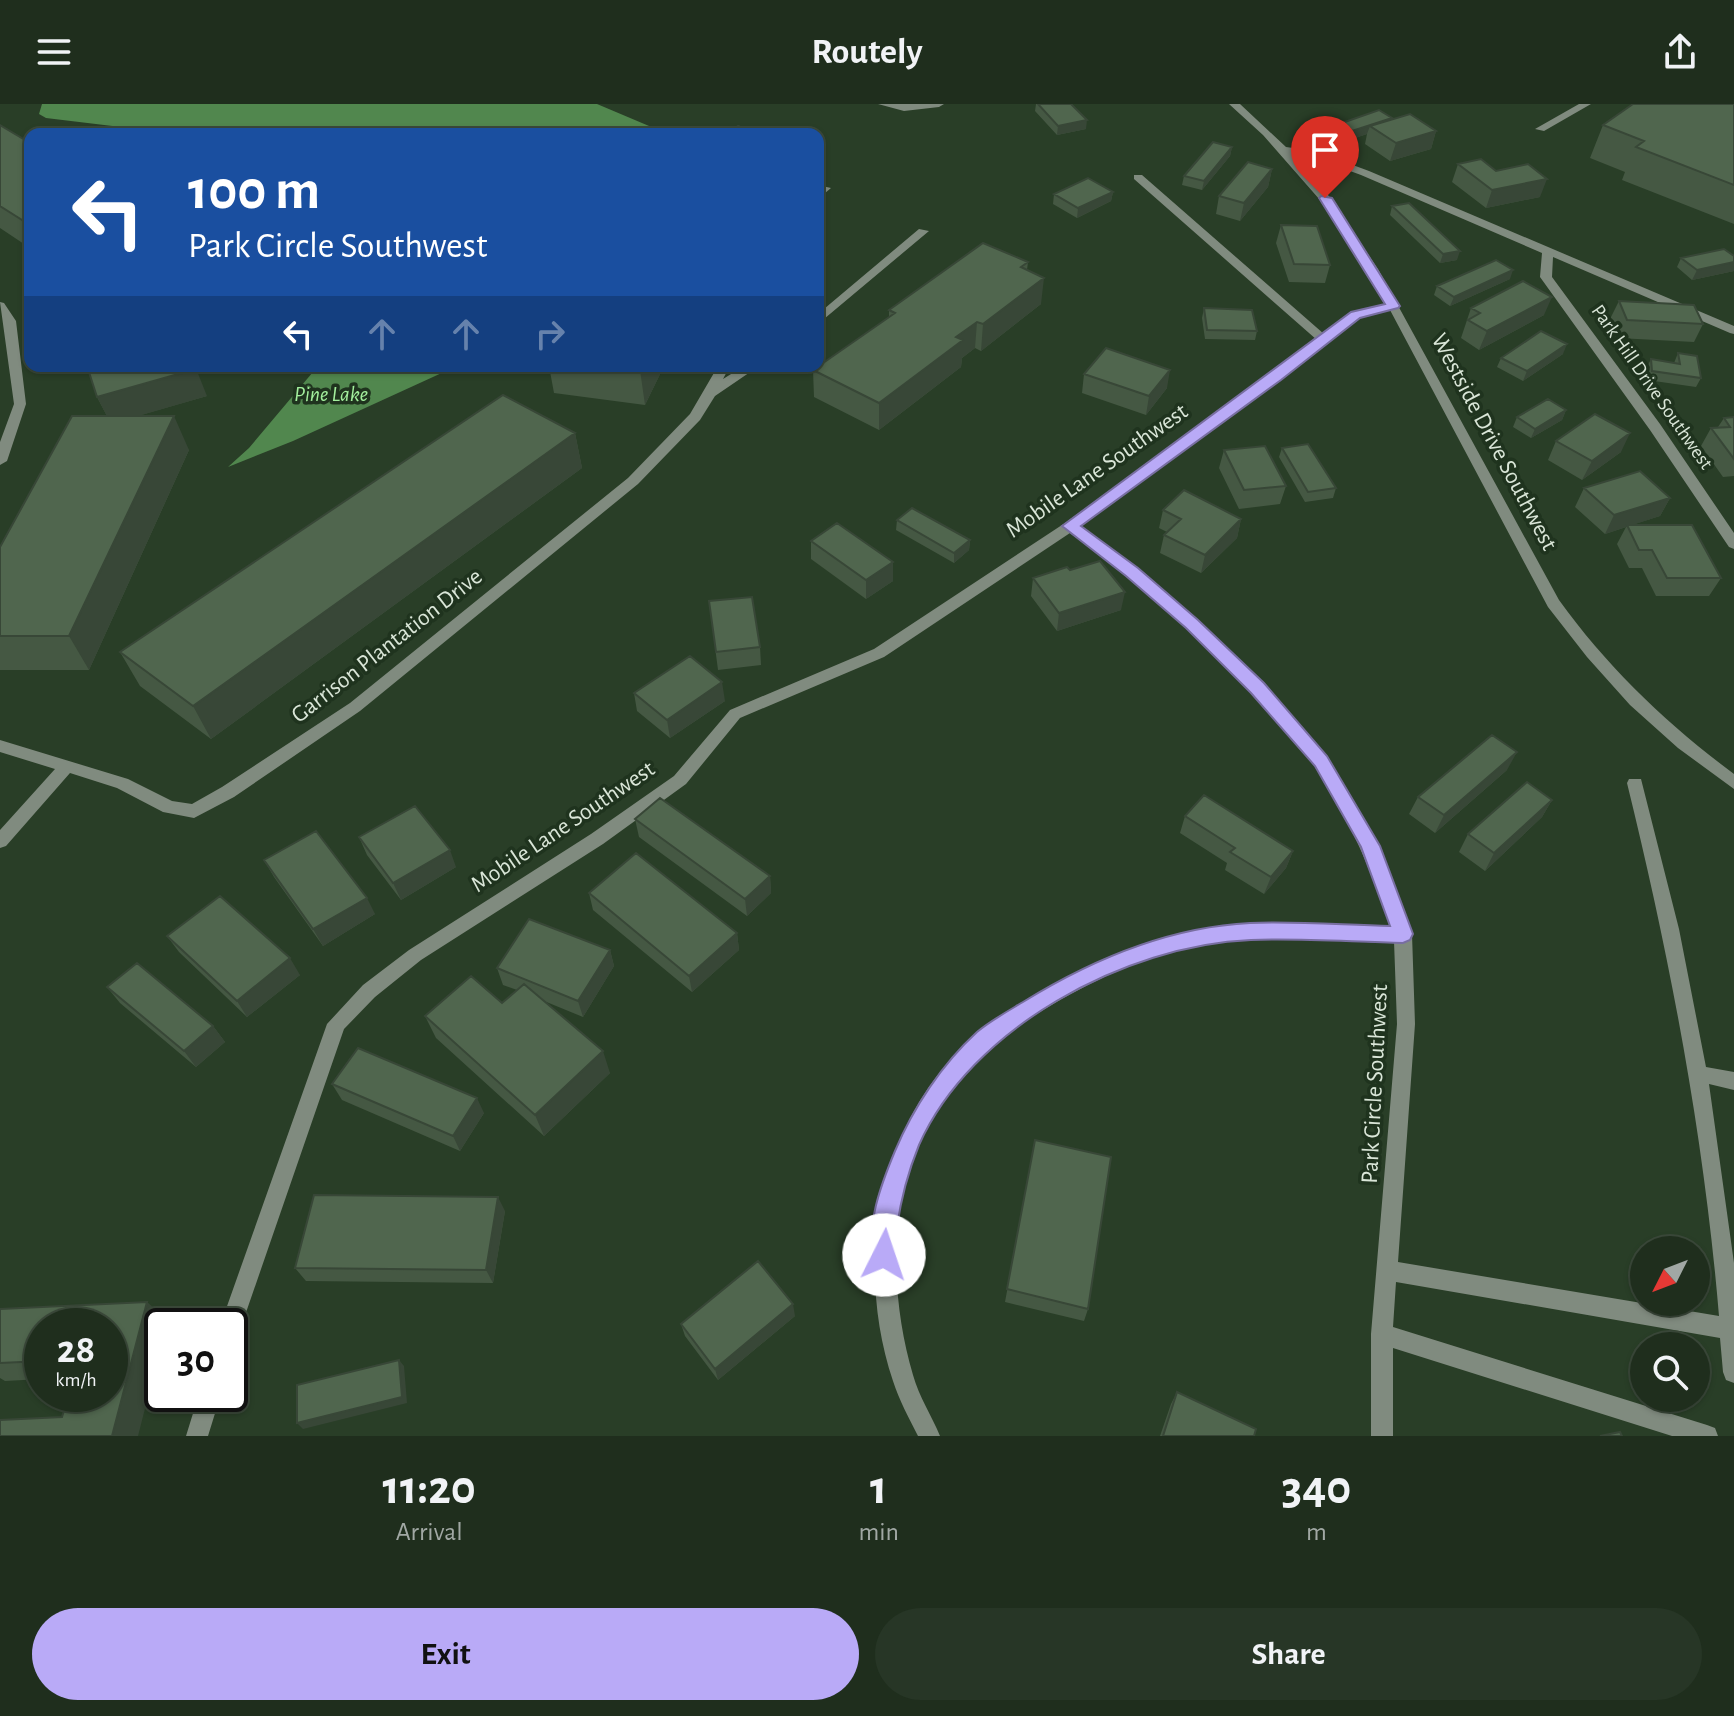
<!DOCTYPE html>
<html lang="en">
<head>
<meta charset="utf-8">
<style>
	body { margin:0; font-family:"Alegreya Sans",sans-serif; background:#273626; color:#f1f3f6; height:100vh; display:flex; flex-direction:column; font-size:30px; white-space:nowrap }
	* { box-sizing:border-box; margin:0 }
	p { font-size:26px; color:#a1a8a4 }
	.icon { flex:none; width:44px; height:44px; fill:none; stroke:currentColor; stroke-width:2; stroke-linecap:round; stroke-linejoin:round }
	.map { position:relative; height:1332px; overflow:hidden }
	.side { display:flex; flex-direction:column; background:#1f2e1d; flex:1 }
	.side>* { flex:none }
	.banner { position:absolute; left:24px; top:24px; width:800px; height:244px; border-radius:16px; box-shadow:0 2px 6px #0004,0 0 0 2px #3c4a3b; background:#1a4fa0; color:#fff; overflow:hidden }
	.needle { width:52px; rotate:228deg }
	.buttons { position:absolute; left:1630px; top:1132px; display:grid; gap:16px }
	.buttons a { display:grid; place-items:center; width:80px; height:80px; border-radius:50%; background:#1f2e1d; box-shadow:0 2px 6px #0004,0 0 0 2px #3c4a3b; font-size:40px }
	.speed { position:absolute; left:24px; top:1204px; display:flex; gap:16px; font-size:40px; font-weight:700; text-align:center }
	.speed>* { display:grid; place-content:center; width:104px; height:104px; border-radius:50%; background:#1f2e1d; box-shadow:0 2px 6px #0004,0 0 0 2px #3c4a3b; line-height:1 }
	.speed small { font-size:20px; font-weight:400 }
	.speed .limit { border:4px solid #111; border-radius:12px; background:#fff; color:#111 }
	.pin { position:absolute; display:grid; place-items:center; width:68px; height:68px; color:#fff; margin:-82px -34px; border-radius:50% 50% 50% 0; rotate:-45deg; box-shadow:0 0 8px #0007 }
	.pin .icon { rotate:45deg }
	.me { position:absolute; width:88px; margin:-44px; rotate:4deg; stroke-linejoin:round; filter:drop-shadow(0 0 6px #0008) }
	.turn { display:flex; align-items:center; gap:28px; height:168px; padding:0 32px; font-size:36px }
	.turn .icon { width:104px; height:104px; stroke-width:2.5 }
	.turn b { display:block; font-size:56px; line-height:68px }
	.lanes { display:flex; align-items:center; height:76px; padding:0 32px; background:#0003; justify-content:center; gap:40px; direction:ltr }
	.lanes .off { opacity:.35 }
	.eta { display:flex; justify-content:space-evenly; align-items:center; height:136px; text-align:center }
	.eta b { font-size:48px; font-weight:700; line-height:56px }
	.cta { display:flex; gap:16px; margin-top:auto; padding:16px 32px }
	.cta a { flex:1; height:92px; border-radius:48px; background:#b9aaf7; color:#111; font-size:32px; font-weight:700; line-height:92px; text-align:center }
	.cta a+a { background:#273626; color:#f1f3f6 }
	header { display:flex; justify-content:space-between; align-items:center; height:104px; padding:0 32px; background:#1f2e1d; font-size:36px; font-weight:700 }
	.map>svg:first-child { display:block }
	.water { fill:#51874e }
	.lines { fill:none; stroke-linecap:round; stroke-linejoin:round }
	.service { fill:#808b7f; fill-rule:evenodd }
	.minor { fill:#808b7f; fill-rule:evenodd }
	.wall { fill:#455843 }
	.shaded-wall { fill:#384737 }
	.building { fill:#50664e; stroke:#384737; stroke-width:2 }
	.route { fill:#b9aaf7; stroke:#786ea1; stroke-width:2 }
	.labels { text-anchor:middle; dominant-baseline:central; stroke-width:7; stroke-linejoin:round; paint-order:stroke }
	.far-street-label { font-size:20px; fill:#dae6d8; stroke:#1f331e }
	.far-water-label { font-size:22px; font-style:italic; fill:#a3ef9d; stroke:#1f331e }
	.street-label { font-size:24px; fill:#dae6d8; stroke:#1f331e }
</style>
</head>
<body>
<header><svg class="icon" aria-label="menu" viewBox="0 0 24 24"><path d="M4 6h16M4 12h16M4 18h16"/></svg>Routely<svg class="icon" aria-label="share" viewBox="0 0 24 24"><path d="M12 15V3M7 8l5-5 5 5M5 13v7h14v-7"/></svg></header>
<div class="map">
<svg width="1734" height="1332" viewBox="0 0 1734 1332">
	<rect width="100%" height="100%" fill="#293e27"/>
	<path class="water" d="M42,0H597L668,30H152L129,24L46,14L39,10Z
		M318,262H457L293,337L228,363L249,344Z"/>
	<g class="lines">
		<path class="service" d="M878,0H944L939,3L904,7Z
			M1579,0H1591L1544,27L1535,25Z"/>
		<path class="minor" d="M1229,0H1240L1286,43L1315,47L1369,67L1734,222V230L1730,229L1553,153L1552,173L1660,320L1734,429V445L1729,443L1650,326L1540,173L1542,149L1361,71L1309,52L1293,50L1328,91L1378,165L1559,496C1608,564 1667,620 1734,670V685L1678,644L1630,601L1587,553L1548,503L1390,206L1359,214L1079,422L1137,465L1197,516L1262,580L1327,653L1378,742L1412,830L1415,920L1398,1158L1719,1212C1704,1032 1670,854 1627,679L1629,675H1641L1679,825L1706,963L1734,968V986L1709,980L1734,1159V1279L1726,1276L1723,1268L1720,1234L1396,1178L1393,1223L1707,1321L1715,1324L1718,1332H1672L1393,1244V1332H1371V1230L1397,920L1394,837C1326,835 1256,830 1189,844C1137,855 1090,878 1045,905C1013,924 984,944 959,972C889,1054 884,1172 913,1271C919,1293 932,1312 940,1332H918C909,1314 899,1296 893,1277C858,1173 873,1047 945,962C972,930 1006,910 1041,889C1082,864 1127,843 1174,832C1245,816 1319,820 1391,822C1371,767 1349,713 1316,663C1305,646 1290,632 1277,617C1215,546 1145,485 1070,429L884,553L740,614L686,680L603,740L421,856L375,893L344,925L241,1223L237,1230L230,1234V1222H220L327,920L363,881L409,846L591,730L674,672L730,606L874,545L1065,419L1317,236L1134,75V71H1142L1324,230L1351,208L1386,200L1320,96L1263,31Z
			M822,82L831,84L818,95V86Z
			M919,125L929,127L818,220V210Z
			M0,198L4,199L16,217L26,300L7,357L0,361V338L14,300Z
			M718,262H730L723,275L744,262H759L715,292L700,316L638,380L360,607L234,693L194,714L163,708L117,684L70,669L6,742L0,744V726L55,665L0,648V636L128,675L172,697L192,700L222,683L350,599L628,374L690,310Z
			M199,1290H221L208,1332H186Z"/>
	</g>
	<path class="wall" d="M1036,0H1071L1086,25L1057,31L1035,7Z
		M1734,0V120L1622,76L1625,68L1590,54L1603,21Z
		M1392,14L1391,16L1436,27L1431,45L1390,57L1365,40L1367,30L1349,36L1337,29L1339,20Z
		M0,21L30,39V144L0,124Z
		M1232,43L1230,52L1202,86L1182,81L1184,72Z
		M1458,60L1496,67L1540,93L1486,104L1452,78Z
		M1272,65L1268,83L1240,117L1216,110L1219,92Z
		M1113,88L1111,97L1077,114L1053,100L1054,90Z
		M1392,102L1457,156L1440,159L1390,111Z
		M1281,121L1330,161L1325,179L1289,178L1276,139Z
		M1734,152V167L1692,176L1677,163L1681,154Z
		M1028,158L1027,166L1041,200L981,247L975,244L962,254L961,263L879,326L814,293L813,266L889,213V206Z
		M1510,175L1450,202L1434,191L1437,182Z
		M1619,197L1703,220L1694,238L1618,234L1610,215Z
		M1204,204L1257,227L1255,236L1205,235L1202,214Z
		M1471,204L1544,211L1479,246L1461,234Z
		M1678,249L1701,274L1696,283L1647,276L1646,265L1651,255L1674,259Z
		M1563,250L1523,277L1497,263L1501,254Z
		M549,262H664L645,301L554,289Z
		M1084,270L1167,284L1146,311L1082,289Z
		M207,292L137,312L189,346L89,566H0V443L107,312L97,293Z
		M1566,306L1562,316L1531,334L1513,323L1517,313Z
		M1734,313V372L1723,373L1701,342L1711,324L1718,323L1724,314Z
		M575,329L582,364L211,635L140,582L120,548Z
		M1556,337L1621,348L1582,376L1548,356Z
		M1282,344L1336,384L1333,394L1305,398L1279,353Z
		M1224,346L1286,382L1280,400L1239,405L1219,364Z
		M1584,384L1670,394L1660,412L1631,421L1721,474L1709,492H1656L1642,464H1629L1617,440L1626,423L1605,430L1575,403Z
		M1163,406L1241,415L1237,434L1201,469L1160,449L1164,431L1167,428L1159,424Z
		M897,416L970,436L969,446L954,459L896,426Z
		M811,437L893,477L866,495L811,455Z
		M1070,466L1121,506L1057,527L1031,492L1033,474Z
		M709,497L760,543L761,561L718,566Z
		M634,589L725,597L670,634L637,607Z
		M1507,666L1435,729L1409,710L1418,693Z
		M1552,696L1542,713L1485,767L1459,748L1468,730Z
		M1185,712L1293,747L1286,764L1264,790L1225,766L1227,759L1180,729Z
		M635,715L770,772L771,789L747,812L639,733Z
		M359,733L456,763L401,796L367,751Z
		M264,756L375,810L323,842L274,773Z
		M589,789L737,829L739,846L692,888L593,806Z
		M167,832L300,871L247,913L179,848Z
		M610,846L614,862L583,913L544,897L610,969L544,1032L436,934L425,912L502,899L517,886L503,881L497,864Z
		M107,883L213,922L225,938L196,963L120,899Z
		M332,980L484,1009L460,1047L342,996Z
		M1035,1036L1088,1205L1084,1217L1005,1198Z
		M505,1107L493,1179L306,1177L295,1164Z
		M0,1205L168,1216L166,1222H162L62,1313L110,1222H42V1275L5,1277L0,1274Z
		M795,1212L718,1276L685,1232L681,1220Z
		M1177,1288L1254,1332H1160L1171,1300Z"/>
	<path class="shaded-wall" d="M1392,14L1389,22H1370L1367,30L1349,36L1352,27Z
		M1087,16L1086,25L1057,31L1058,22Z
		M1436,27L1431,45L1390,57L1396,39Z
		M1232,43L1230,52L1202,86L1204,77Z
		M1272,65L1268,83L1240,117L1244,99Z
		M1547,75L1540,93L1486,104L1492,86Z
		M1113,88L1111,97L1077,114L1078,104Z
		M1460,147L1457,156L1440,159L1443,150Z
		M1734,158V167L1692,176L1697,166Z
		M1513,166L1510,175L1450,202L1454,193Z
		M1044,174L1041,200L981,247L983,220Z
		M1552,193L1544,211L1479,246L1487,227Z
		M977,218L975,244L962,254L961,263L879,326V299L956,233Z
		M1567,240L1563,250L1523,277L1527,267Z
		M195,262L207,292L111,320L97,293Z
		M642,262H664L645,301L640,266Z
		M1170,266L1167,284L1146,311L1149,292Z
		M1566,306L1562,316L1531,334L1535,325Z
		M174,312L189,346L89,566L69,532Z
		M575,329L582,364L211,635L193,602Z
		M1630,329L1621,348L1582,376L1592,357Z
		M1670,394L1660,412L1605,430L1614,411Z
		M1241,415L1237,434L1201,469L1205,451Z
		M970,436L969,446L954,459V449Z
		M893,458V477L866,495V476Z
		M1125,488L1121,506L1057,527L1059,509Z
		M722,578L725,597L670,634L667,616Z
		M1517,648L1507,666L1435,729L1444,711Z
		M1552,696L1542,713L1485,767L1494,749Z
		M450,746L456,763L401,796L393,779Z
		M1293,747L1286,764L1264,790L1271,773Z
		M770,772L771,789L747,812L745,795Z
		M367,794L375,810L323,842L313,825Z
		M737,829L739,846L692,888L689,872Z
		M610,846L614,862L583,913L578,897Z
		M290,854L300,871L247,913L237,897Z
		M213,922L225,938L196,963L184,947Z
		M603,947L610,969L544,1032L535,1011Z
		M477,994L484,1009L460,1047L453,1032Z
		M498,1093L505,1107L493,1179L486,1166Z
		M147,1198L168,1216L166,1222H162V1238L138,1332H112Z
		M793,1200L795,1212L718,1276L715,1265Z
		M399,1256L404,1262L407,1299L303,1325L297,1319Z"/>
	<path class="building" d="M1038,0H1071L1087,16L1058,22Z
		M1633,0H1734V81L1636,43L1644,37L1603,21Z
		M1379,6L1392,14L1352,27L1339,20Z
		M1410,10L1436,27L1396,39L1370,22Z
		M0,21L30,39V121L0,102Z
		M738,22L758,30H725Z
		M1213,38L1232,43L1204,77L1184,72Z
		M1481,55L1496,67L1528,60L1547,75L1492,86L1458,60Z
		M1248,58L1272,65L1244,99L1219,92Z
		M1088,74L1113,88L1078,104L1054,90Z
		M1409,99L1460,147L1443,150L1392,102Z
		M1281,121L1317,122L1330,161L1294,160Z
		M983,139L1028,158L1021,163L1044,174L983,220L977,218L956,233L963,236L879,299L813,266L895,209L889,206Z
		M1724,145L1734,152V158L1697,166L1681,154Z
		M1496,156L1513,166L1454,193L1437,182Z
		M1523,177L1552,193L1487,227L1468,216L1480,209L1471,204Z
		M1619,197L1694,201L1703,220L1627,216Z
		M1204,204L1252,206L1257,227L1207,226Z
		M1541,227L1567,240L1527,267L1501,254Z
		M1106,244L1170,266L1149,292L1084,270Z
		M1678,249L1697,252L1701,274L1652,267L1651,255L1680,260Z
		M87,262H195L196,265L97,293Z
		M605,262H642L640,266Z
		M503,291L575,329L193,602L120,548Z
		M1548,295L1566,306L1535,325L1517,313Z
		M1595,310L1630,329L1592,357L1556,337Z
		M72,312H174L69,532H0V443Z
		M1734,313V355L1711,324L1730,323L1724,314Z
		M1308,340L1336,384L1308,388L1282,344Z
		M1265,342L1286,382L1244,386L1224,346Z
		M1640,367L1670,394L1614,411L1584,384Z
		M1184,386L1241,415L1205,451L1164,431L1181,415L1163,406Z
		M912,404L970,436L954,449L897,416Z
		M837,419L893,458L866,476L811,437Z
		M1627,421H1692L1721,474H1667L1652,446H1639Z
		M1100,457L1125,488L1059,509L1033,474L1067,463L1070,466Z
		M752,493L760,543L716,548L709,497Z
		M690,552L722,578L667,616L634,589Z
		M1492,631L1517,648L1444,711L1418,693Z
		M1527,678L1552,696L1494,749L1468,730Z
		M1204,691L1293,747L1271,773L1230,748L1235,744L1185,712Z
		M660,694L770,772L745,795L635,715Z
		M415,702L450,746L393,779L359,733Z
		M316,727L367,794L313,825L264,756Z
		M636,749L737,829L689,872L589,789Z
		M220,792L290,854L237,897L167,832Z
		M529,815L610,846L578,897L497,864Z
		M137,859L213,922L184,947L107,883Z
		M471,872L502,899L524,880L603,947L535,1011L425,912Z
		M358,944L477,994L453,1032L332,980Z
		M1035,1036L1111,1053L1088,1205L1007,1185Z
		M314,1091L498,1093L486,1166L295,1164Z
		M758,1157L793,1200L715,1265L681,1220Z
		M147,1198L112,1332H0V1316L62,1313L69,1290H110V1222H42V1257L0,1259V1205Z
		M399,1256L402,1293L297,1319V1281Z
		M1177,1288L1256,1325L1254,1332H1163Z
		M1620,1328L1622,1332H1600Z"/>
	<path class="route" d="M1321,92L1332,94L1400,202L1398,204L1360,214L1281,276L1081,422L1138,464L1198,516L1264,579L1327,652L1380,742L1413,830L1410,836L1403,839C1352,838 1301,834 1251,836C1125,841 971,924 919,1041C908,1068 901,1094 897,1123C895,1135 898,1147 893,1159L884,1162L876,1159C863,1126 882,1078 895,1047C913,1004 942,960 977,928C990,917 1008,907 1023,898C1091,856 1168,823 1250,819C1296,817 1343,821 1390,822L1361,743L1315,662L1251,589L1186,524L1126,472L1062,422L1351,208L1385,200L1319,94Z"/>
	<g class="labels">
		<g class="far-street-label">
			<text transform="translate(1652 283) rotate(55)">Park Hill Drive Southwest</text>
		</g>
		<g class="far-water-label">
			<text x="331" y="290">Pine Lake</text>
		</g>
		<g class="street-label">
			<text transform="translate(1494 338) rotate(62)">Westside Drive Southwest</text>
			<text transform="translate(1097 367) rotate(-35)">Mobile Lane Southwest</text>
			<text transform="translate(387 542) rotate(-38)">Garrison Plantation Drive</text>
			<text transform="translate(563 723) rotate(-34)">Mobile Lane Southwest</text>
			<text transform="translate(1375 980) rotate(-87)">Park Circle Southwest</text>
		</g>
	</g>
</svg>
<div class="buttons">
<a><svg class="needle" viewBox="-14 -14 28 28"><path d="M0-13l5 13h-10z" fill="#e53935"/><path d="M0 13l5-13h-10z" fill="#a1a8a4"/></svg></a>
<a><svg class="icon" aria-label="search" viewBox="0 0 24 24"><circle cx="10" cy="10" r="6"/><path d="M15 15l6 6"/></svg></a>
</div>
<div class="speed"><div>28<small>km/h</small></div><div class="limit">30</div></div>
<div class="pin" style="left:1325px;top:94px;background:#d93025"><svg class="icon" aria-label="arrive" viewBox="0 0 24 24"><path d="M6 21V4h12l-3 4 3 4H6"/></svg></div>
<svg class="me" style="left:884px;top:1151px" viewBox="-20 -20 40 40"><circle r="19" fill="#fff"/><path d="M0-13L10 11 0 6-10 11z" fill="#b9aaf7"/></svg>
<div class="banner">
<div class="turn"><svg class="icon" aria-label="left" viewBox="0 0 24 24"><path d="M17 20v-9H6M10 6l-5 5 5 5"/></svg><div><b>100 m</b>Park Circle Southwest</div></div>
<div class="lanes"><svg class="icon" aria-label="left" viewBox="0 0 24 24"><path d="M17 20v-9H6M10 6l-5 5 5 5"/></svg><svg class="icon off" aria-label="ahead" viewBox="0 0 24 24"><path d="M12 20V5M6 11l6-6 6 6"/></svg><svg class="icon off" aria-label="ahead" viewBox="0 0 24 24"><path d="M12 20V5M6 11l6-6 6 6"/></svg><svg class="icon off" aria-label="right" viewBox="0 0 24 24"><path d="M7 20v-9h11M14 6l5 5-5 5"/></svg></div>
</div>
</div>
<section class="side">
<div class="eta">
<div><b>11:20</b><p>Arrival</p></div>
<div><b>1</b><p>min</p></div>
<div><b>340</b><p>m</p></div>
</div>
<div class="cta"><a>Exit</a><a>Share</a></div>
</section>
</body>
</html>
